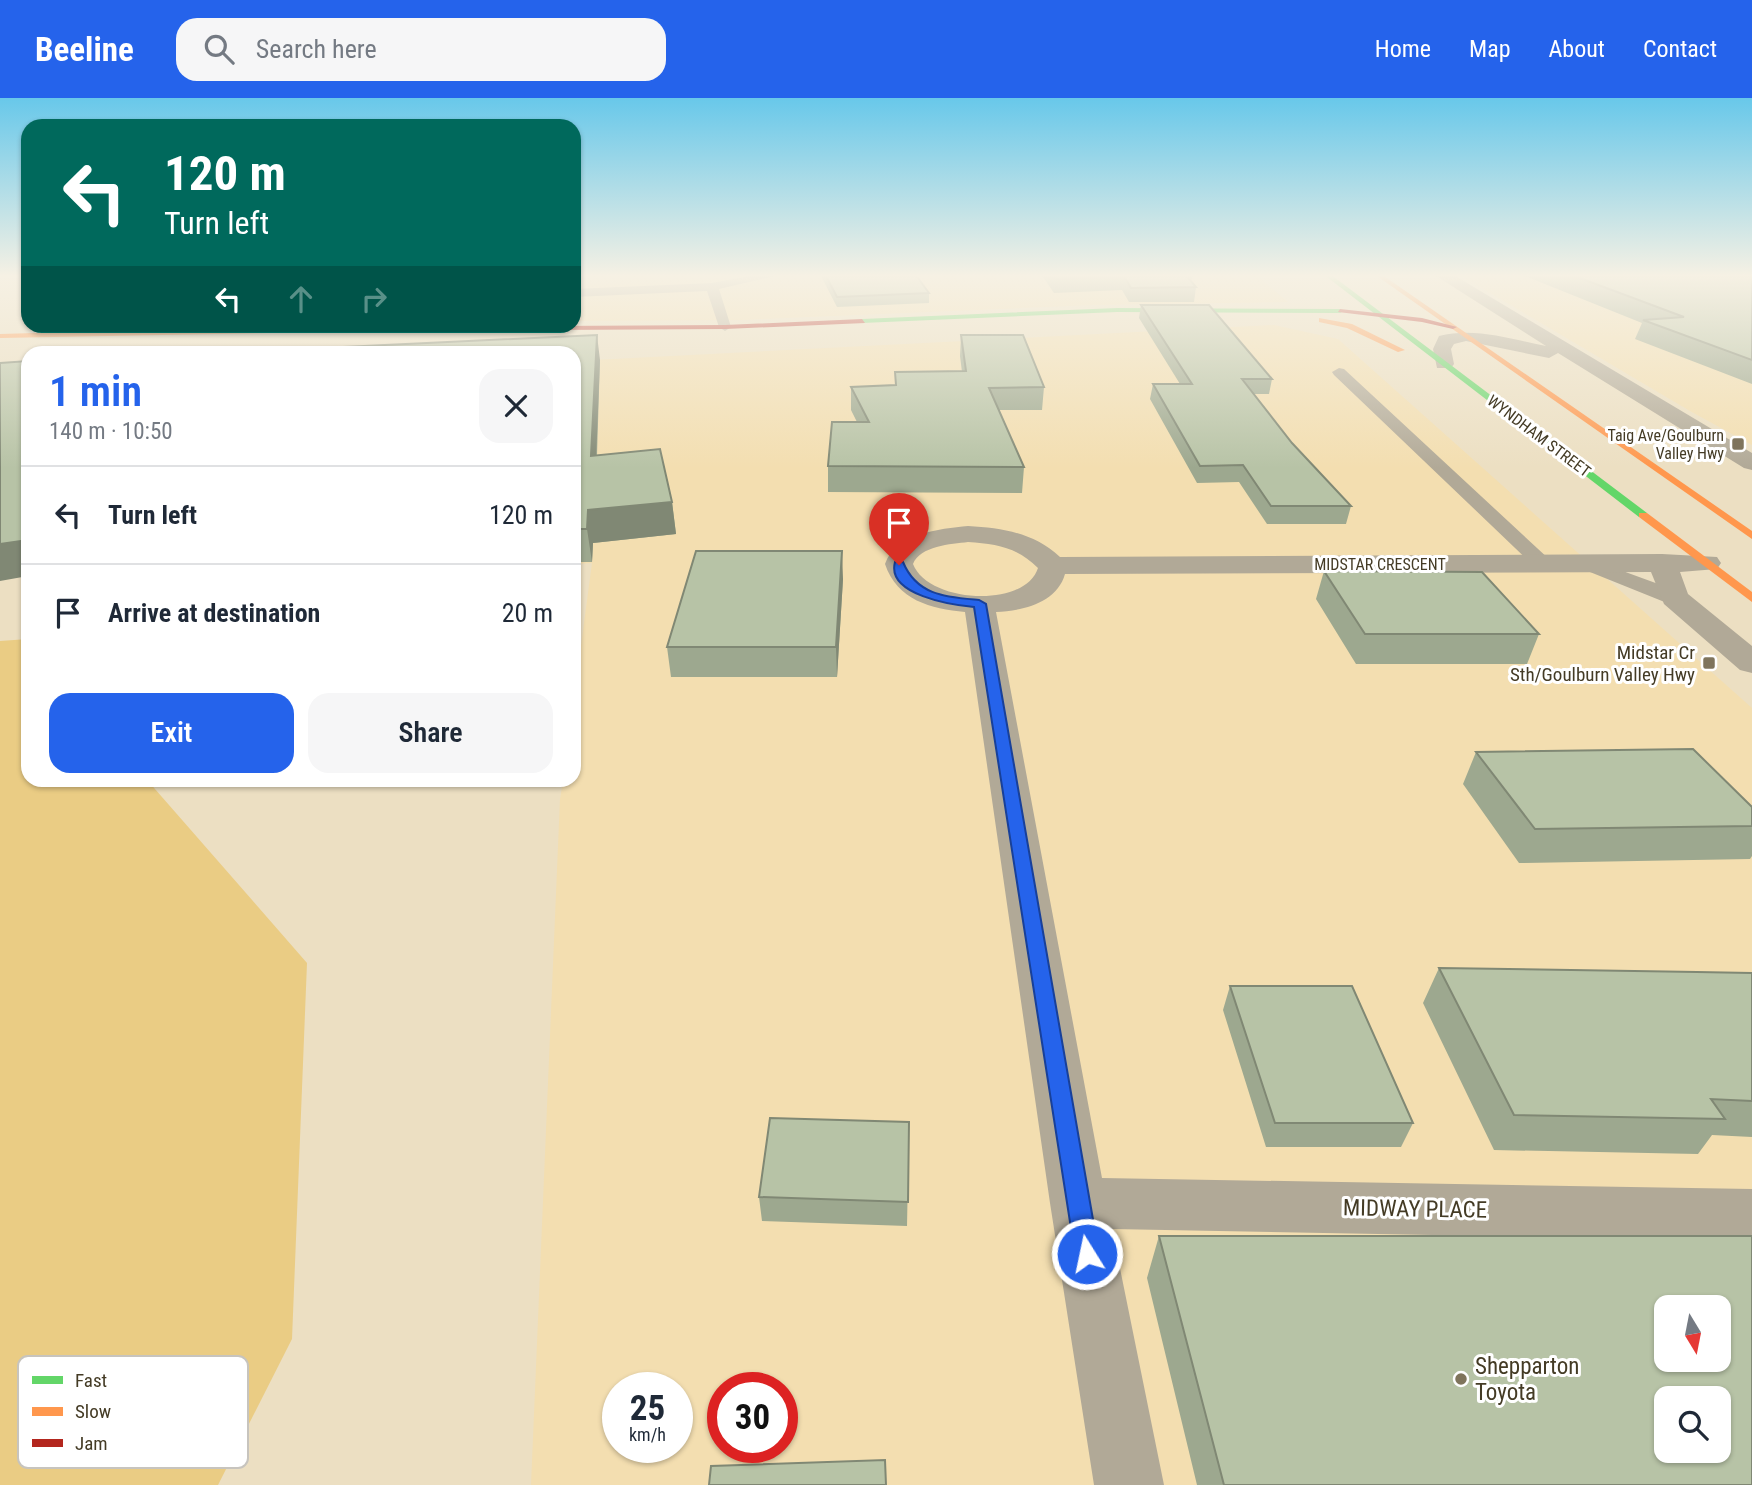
<!DOCTYPE html>
<html lang="en">
<head>
<meta charset="utf-8">
<style>
	body { margin:0; font-family:"Roboto Condensed",sans-serif; background:#f6f6f7; color:#1f2937; height:100vh; display:flex; flex-direction:column; font-size:26px; white-space:nowrap }
	* { box-sizing:border-box; margin:0 }
	p { font-size:23px; color:#747a83 }
	.icon { flex:none; width:38px; height:38px; fill:none; stroke:currentColor; stroke-width:2; stroke-linecap:round; stroke-linejoin:round }
	.map { position:relative; flex:1; overflow:hidden }
	.sheet { position:absolute; left:21px; top:248px; width:560px; height:441px; display:flex; flex-direction:column; background:#fff; border-radius:21px; box-shadow:0 2px 5px #0004 }
	.sheet>* { flex:none }
	.banner { position:absolute; left:21px; top:21px; width:560px; height:214px; border-radius:21px; box-shadow:0 2px 5px #0004; background:#00695c; color:#fff; overflow:hidden }
	.needle { width:46px; rotate:170deg }
	.tools { position:absolute; left:1654px; top:1197px; display:grid; gap:14px }
	.tools a { display:grid; place-items:center; width:77px; height:77px; border-radius:14px; background:#fff; box-shadow:0 2px 5px #0004; font-size:35px }
	.speed { position:absolute; left:602px; top:1274px; display:flex; gap:14px; font-size:35px; font-weight:700; text-align:center }
	.speed>* { display:grid; place-content:center; width:91px; height:91px; border-radius:50%; background:#fff; box-shadow:0 2px 5px #0004; line-height:1 }
	.speed small { font-size:18px; font-weight:400 }
	.speed .limit { border:10px solid #d22; background:#fff; color:#111 }
	.pin { position:absolute; display:grid; place-items:center; width:60px; height:60px; color:#fff; margin:-72px -30px; border-radius:50% 50% 50% 0; rotate:-45deg; box-shadow:0 0 7px #0007 }
	.pin .icon { rotate:45deg }
	.me { position:absolute; width:77px; margin:-38px; rotate:350deg; stroke-linejoin:round; filter:drop-shadow(0 0 5px #0008) }
	.turn { display:flex; align-items:center; gap:24px; height:147px; padding:0 28px; font-size:32px }
	.turn .icon { width:91px; height:91px; stroke-width:2.5 }
	.turn b { display:block; font-size:49px; line-height:60px }
	.lanes { display:flex; align-items:center; height:66px; padding:0 28px; background:#0003; justify-content:center; gap:35px; direction:ltr }
	.lanes .off { opacity:.35 }
	.round { display:grid; place-items:center; flex:none; width:74px; height:74px; border-radius:21px; background:#f6f6f7 }
	.summary { display:flex; align-items:center; justify-content:space-between; height:119px; padding:0 28px }
	h1 { font-size:42px; font-weight:600; line-height:52px; color:#2563eb }
	.action { display:flex; gap:14px; margin-top:auto; padding:14px 28px }
	.action a { flex:1; height:80px; border-radius:21px; background:#2563eb; color:#fff; font-size:28px; font-weight:600; line-height:80px; text-align:center }
	.action a+a { background:#f6f6f7; color:#1f2937 }
	ul { padding:0; list-style:none }
	li { display:flex; align-items:center; gap:21px; height:98px; padding:0 28px; border-top:2px solid #e0e1e3 }
	li div { flex:1 }
	li b { display:block; font-size:26px }
	li em { font-style:normal }
	header { display:flex; align-items:center; gap:42px; box-sizing:border-box; height:98px; padding:0 35px; background:#2563eb; color:#fff }
	header strong { font-size:33px }
	nav { display:flex; gap:38px; margin-inline-start:auto; font-size:24px }
	.search { width:490px; height:63px; background:#f6f6f7; display:flex; align-items:center; gap:18px; box-sizing:border-box; padding:0 24px; border-radius:21px; color:#747a83; font-size:26px }
	.map>svg:first-child { display:block }
	.built { fill:#f3deb0; fill-rule:evenodd }
	.green { fill:#eacc84 }
	.lines { fill:none; stroke-linecap:round; stroke-linejoin:round }
	.lane { fill:#b1a997; fill-rule:evenodd }
	.street { fill:#b1a997; fill-rule:evenodd }
	.fast { fill:#63d668; fill-rule:evenodd }
	.slow { fill:#ff974d; fill-rule:evenodd }
	.jam { fill:#b3261e; fill-rule:evenodd }
	.wall { fill:#9da88f }
	.shaded-wall { fill:#808874 }
	.building { fill:#b7c3a6; stroke:#808874; stroke-width:2; fill-rule:evenodd }
	.route { fill:#2563eb; stroke:#184099; stroke-width:2 }
	.poi-dot { fill:#7f745c; stroke:#fff; stroke-width:2.5 }
	.labels { text-anchor:middle; dominant-baseline:central; stroke-width:6; stroke-linejoin:round; paint-order:stroke }
	.far-poi-label { font-size:16px; fill:#443b25; stroke:#fff; text-anchor:end }
	.far-street-label { font-size:16px; fill:#443b25; stroke:#fff }
	.poi-label { font-size:19px; fill:#443b25; stroke:#fff; text-anchor:end }
	.near-street-label { font-size:23px; fill:#443b25; stroke:#fff }
	.near-poi-label { font-size:23px; fill:#443b25; stroke:#fff; text-anchor:start }
	.key { fill:#fff; stroke:#c7c4be; stroke-width:2 }
	.key-label { font-size:19px; fill:#443b25 }
</style>
</head>
<body>
<header>
<strong>Beeline</strong>
<div class="search"><svg class="icon" aria-label="search" viewBox="0 0 24 24"><circle cx="10" cy="10" r="6"/><path d="M15 15l6 6"/></svg>Search here</div>
<nav><a>Home</a><a>Map</a><a>About</a><a>Contact</a></nav>
</header>
<div class="map">
<svg width="1752" height="1387" viewBox="0 0 1752 1387">
	<rect width="100%" height="100%" fill="#ecdfc2"/>
	<path class="built" d="M574,176H1255L1288,204L1093,207L741,222L574,223Z
		M1458,176L1752,177V347L1690,313Z
		M1274,227L1338,241L1752,610V1387H531L560,701L563,683L574,682V600L592,465L574,466V263ZM1666,1209H1718V1262H1666ZM618,1290H677V1349H618ZM723,1290H782V1349H723ZM1666,1300H1718V1353H1666Z"/>
	<path class="green" d="M28,541V682L148,683L307,865L292,1241L218,1387H0V543Z"/>
	<g class="lines">
		<path class="lane" d="M760,176H784L719,191L731,229L725,233L719,229L707,193L574,199V191L712,185Z
			M1339,270L1344,271L1550,462L1553,466L1550,470H1536L1334,277L1332,274Z
			M1587,460L1683,495L1686,500L1683,505H1667L1580,470L1577,466L1580,462Z"/>
		<path class="street" d="M1433,176H1452L1752,355V372L1744,370L1558,255L1549,260L1466,243L1454,246L1451,251L1454,266L1451,270H1437L1433,251L1439,238C1475,229 1510,241 1546,248Z
			M968,428C1003,430 1034,435 1060,459L1662,456L1717,459L1721,465L1717,471L1680,474L1688,496L1752,548V575L1740,572L1664,506L1651,474L1065,476C1057,505 1022,513 996,514L1102,1080L1752,1091V1143L1112,1131L1164,1387H1094L1050,1105L965,514C931,511 897,502 885,466C896,435 939,431 968,428ZM968,444C996,446 1017,449 1038,470C1025,511 928,505 913,466C920,448 951,446 968,444Z"/>
		<path class="fast" d="M1323,176H1330L1647,415V419H1639Z
			M1117,210L1340,211L1344,213L1340,215L1117,214L862,225L858,223L862,221Z"/>
		<path class="slow" d="M1374,176H1381L1752,433V441Z
			M1319,220L1352,226L1405,252L1398,254L1347,230L1319,224Z
			M370,229L373,233L0,240V236L204,230Z
			M1639,415H1647L1752,494V504L1639,419Z"/>
		<path class="jam" d="M1340,211L1422,220L1457,229L1453,231L1422,224L1338,214Z
			M862,221L865,225L725,231L370,233L366,231L370,229L725,227Z"/>
	</g>
	<path class="wall" d="M820,176H915L929,195V205L837,209Z
		M1041,176H1193L1191,184L1196,189L1194,204H1129L1122,192L1054,195Z
		M1526,176H1752V286L1635,241L1642,225L1525,178Z
		M1141,207L1272,281L1269,296H1254L1292,345L1351,408L1346,426H1267L1239,384L1197,385L1150,301L1153,286H1180L1139,220Z
		M961,237L1044,289L1042,312H999L1024,369L1022,395L828,394V368L857,324L851,312V289L895,287V274H962L960,258Z
		M574,256L600,262L597,357L672,404L676,436L593,445L592,464H574Z
		M1324,473L1539,536L1527,566H1356L1316,501Z
		M843,481L837,579H671L667,549Z
		M1476,654L1752,709V758L1750,761L1519,765L1463,686Z
		M1439,870L1752,875V1039L1712,1037L1698,1056L1494,1052L1423,905Z
		M1230,888L1413,1025L1401,1049H1266L1223,912Z
		M909,1024L907,1128L762,1123L759,1099Z
		M1159,1138L1752,1387H1197L1147,1180Z"/>
	<path class="shaded-wall" d="M597,237L600,262L595,388L591,358Z
		M672,404L676,436L593,445L592,464L587,431L588,412Z
		M28,442V478L0,483V446Z
		M842,453L843,481L837,579L836,549Z"/>
	<path class="building" d="M825,176H915L929,195L837,199Z
		M1052,176H1185L1196,189L1131,190L1124,178L1056,181Z
		M1569,176H1752V262L1643,222L1684,219Z
		M1141,207H1209L1272,281H1242L1292,345L1351,408H1271L1243,367L1200,368L1153,286H1192Z
		M597,237L591,358L660,351L672,404L588,412L587,431H574V256H196Z
		M961,237H1023L1044,289L989,290L1024,369L828,368L832,324H869L851,289L896,287L895,274L966,273Z
		M28,263V442L0,446V265Z
		M696,453H842L836,549H667Z
		M1324,473L1482,474L1539,536H1365Z
		M1693,651L1752,709V728L1535,731L1476,654Z
		M1439,870L1697,874L1752,875V1003L1711,1001L1725,1021L1514,1017Z
		M1230,888H1352L1413,1025H1275Z
		M770,1020L909,1024L908,1104L759,1099Z
		M1159,1138H1752V1387H1224ZM1666,1209H1718V1262H1666ZM1666,1300H1718V1353H1666Z
		M885,1362L886,1387H709L711,1368Z"/>
	<linearGradient id="sky" x2="0" y2="1"><stop stop-color="#68c8ea"/><stop offset="0.48" stop-color="#f6f1e4"/><stop offset="1" stop-color="#f6f1e4" stop-opacity="0"/></linearGradient>
	<rect width="1752" height="370" fill="url(#sky)"/>
	<path class="route" d="M895,464H903C917,498 947,499 979,502L986,506L1099,1156L1096,1164L1087,1167L1078,1164L1075,1156L974,509C952,507 886,497 895,464Z"/>
	<g class="poi-dot">
		<rect x="1731" y="339" width="14" height="14" rx="3.5"/>
		<rect x="1702" y="558" width="14" height="14" rx="3.5"/>
		<circle cx="1461" cy="1281" r="7"/>
	</g>
	<g class="labels">
		<g class="far-poi-label">
			<text x="1724" y="337">Taig Ave/Goulburn<tspan x="1724" dy="18">Valley Hwy</tspan></text>
		</g>
		<g class="far-street-label">
			<text transform="translate(1539 338) rotate(37)">WYNDHAM STREET</text>
			<text x="1380" y="466">MIDSTAR CRESCENT</text>
		</g>
		<g class="poi-label">
			<text x="1695" y="554">Midstar Cr<tspan x="1695" dy="22">Sth/Goulburn Valley Hwy</tspan></text>
		</g>
		<g class="near-street-label">
			<text transform="translate(1415 1111) rotate(1)">MIDWAY PLACE</text>
		</g>
		<g class="near-poi-label">
			<text x="1475" y="1268">Shepparton<tspan x="1475" dy="26">Toyota</tspan></text>
		</g>
	</g>
	<rect x="18" y="1258" width="230" height="112" rx="10" class="key"/>
	<rect x="32" y="1278" width="31" height="8" fill="#63d668"/>
	<rect x="32" y="1309" width="31" height="9" fill="#ff974d"/>
	<rect x="32" y="1341" width="31" height="8" fill="#b3261e"/>
	<g class="key-label">
		<text x="75" y="1289">Fast</text>
		<text x="75" y="1320">Slow</text>
		<text x="75" y="1352">Jam</text>
	</g>
</svg>
<div class="tools">
<a><svg class="needle" viewBox="-14 -14 28 28"><path d="M0-13l5 13h-10z" fill="#e53935"/><path d="M0 13l5-13h-10z" fill="#747a83"/></svg></a>
<a><svg class="icon" aria-label="search" viewBox="0 0 24 24"><circle cx="10" cy="10" r="6"/><path d="M15 15l6 6"/></svg></a>
</div>
<div class="speed"><div>25<small>km/h</small></div><div class="limit">30</div></div>
<div class="pin" style="left:899px;top:467px;background:#d93025"><svg class="icon" aria-label="arrive" viewBox="0 0 24 24"><path d="M6 21V4h12l-3 4 3 4H6"/></svg></div>
<svg class="me" style="left:1087px;top:1156px" viewBox="-20 -20 40 40"><circle r="17" fill="#2563eb" stroke="#fff" stroke-width="3"/><path d="M0-11L8 9 0 5-8 9z" fill="#fff"/></svg>
<div class="banner">
<div class="turn"><svg class="icon" aria-label="left" viewBox="0 0 24 24"><path d="M17 20v-9H6M10 6l-5 5 5 5"/></svg><div><b>120 m</b>Turn left</div></div>
<div class="lanes"><svg class="icon" aria-label="left" viewBox="0 0 24 24"><path d="M17 20v-9H6M10 6l-5 5 5 5"/></svg><svg class="icon off" aria-label="ahead" viewBox="0 0 24 24"><path d="M12 20V5M6 11l6-6 6 6"/></svg><svg class="icon off" aria-label="right" viewBox="0 0 24 24"><path d="M7 20v-9h11M14 6l5 5-5 5"/></svg></div>
</div>
<section class="sheet">
<div class="summary"><div><h1>1 min</h1><p>140 m · 10:50</p></div><a class="round"><svg class="icon" aria-label="close" viewBox="0 0 24 24"><path d="M6 6l12 12M18 6L6 18"/></svg></a></div>
<ul>
<li><svg class="icon" aria-label="left" viewBox="0 0 24 24"><path d="M17 20v-9H6M10 6l-5 5 5 5"/></svg><div><b>Turn left</b></div><em>120 m</em></li>
<li><svg class="icon" aria-label="arrive" viewBox="0 0 24 24"><path d="M6 21V4h12l-3 4 3 4H6"/></svg><div><b>Arrive at destination</b></div><em>20 m</em></li>
</ul>
<div class="action"><a>Exit</a><a>Share</a></div>
</section>
</div>
</body>
</html>
